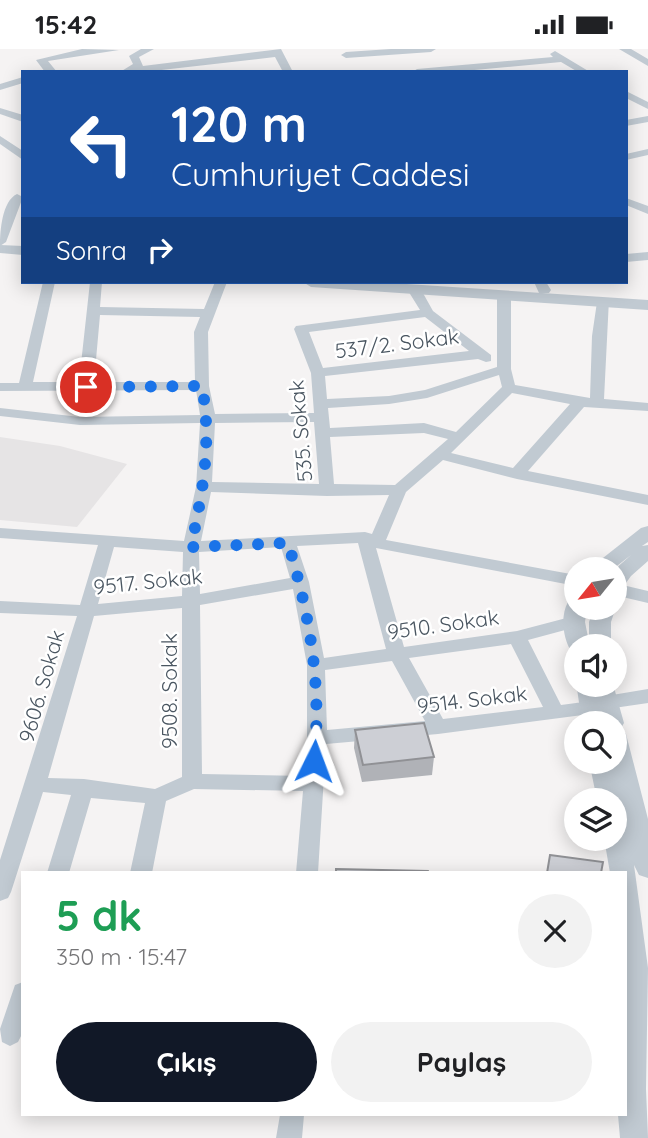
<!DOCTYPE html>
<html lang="tr">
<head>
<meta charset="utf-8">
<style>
	body { margin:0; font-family:Quicksand,sans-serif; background:#f2f2f2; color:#202124; height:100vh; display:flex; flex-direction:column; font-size:26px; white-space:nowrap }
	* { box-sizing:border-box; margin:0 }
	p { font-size:23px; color:#757577 }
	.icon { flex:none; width:38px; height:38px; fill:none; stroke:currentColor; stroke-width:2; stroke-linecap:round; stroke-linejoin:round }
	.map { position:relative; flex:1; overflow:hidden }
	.details { position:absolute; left:21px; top:822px; width:606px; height:245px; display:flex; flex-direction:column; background:#fff; border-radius:0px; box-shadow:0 4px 18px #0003 }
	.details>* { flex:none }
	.top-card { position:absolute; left:21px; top:21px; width:607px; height:214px; border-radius:0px; box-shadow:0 4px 18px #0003; background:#1a4fa0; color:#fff; overflow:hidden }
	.needle { width:46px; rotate:240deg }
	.buttons { position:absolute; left:564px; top:508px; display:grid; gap:14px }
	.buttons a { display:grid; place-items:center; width:63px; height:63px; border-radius:50%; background:#fff; box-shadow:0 4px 18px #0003; font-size:35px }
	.pin { position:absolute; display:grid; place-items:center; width:60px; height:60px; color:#fff; margin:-30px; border:4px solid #fff; border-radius:50%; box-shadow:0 2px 7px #0007 }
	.me { position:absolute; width:77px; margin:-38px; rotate:3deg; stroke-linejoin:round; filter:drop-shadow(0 0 5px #0008) }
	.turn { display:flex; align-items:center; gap:24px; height:147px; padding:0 35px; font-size:32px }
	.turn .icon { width:91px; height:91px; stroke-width:2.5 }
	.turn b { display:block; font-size:49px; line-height:60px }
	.then { display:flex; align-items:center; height:66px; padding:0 35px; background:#0003; gap:14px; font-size:26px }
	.round { display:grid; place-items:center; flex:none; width:74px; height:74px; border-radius:37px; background:#f2f2f2 }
	.headline { display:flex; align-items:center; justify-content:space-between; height:119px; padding:0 35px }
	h1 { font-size:42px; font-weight:700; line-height:52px; color:#1e9e55 }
	.cta { display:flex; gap:14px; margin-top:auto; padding:14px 35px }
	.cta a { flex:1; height:80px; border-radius:42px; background:#111827; color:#fff; font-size:28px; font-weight:700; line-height:80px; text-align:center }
	.cta a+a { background:#f2f2f2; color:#202124 }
	.status { display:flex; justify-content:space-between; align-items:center; height:49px; padding:0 35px; background:#fff; direction:ltr }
	.status svg { height:19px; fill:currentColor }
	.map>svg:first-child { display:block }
	.education { fill:#e6e4e5 }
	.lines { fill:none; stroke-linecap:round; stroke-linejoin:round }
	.minor { fill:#c1cad2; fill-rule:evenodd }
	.tertiary { fill:#c1cad2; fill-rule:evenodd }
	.wall { fill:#b0b2b7 }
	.building { fill:#cdcfd5; stroke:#909195; stroke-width:2 }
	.route { stroke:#1a73e8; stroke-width:12; stroke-dasharray:0 21.6 }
	.labels { text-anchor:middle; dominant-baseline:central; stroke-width:5; stroke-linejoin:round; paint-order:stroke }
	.street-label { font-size:21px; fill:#4a5661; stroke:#fff }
</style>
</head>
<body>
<div class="status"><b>15:42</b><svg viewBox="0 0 49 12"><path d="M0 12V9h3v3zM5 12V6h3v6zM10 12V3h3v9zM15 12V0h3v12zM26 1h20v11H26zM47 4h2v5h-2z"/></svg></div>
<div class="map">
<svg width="648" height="1089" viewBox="0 0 648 1089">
	<rect width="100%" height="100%" fill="#f5f3f3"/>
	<path class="education" d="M0,388L60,397L127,415L77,478L0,471Z"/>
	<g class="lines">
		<path class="minor" d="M82,0L119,1L48,12L57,23H45L36,11Z
			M141,0H154L139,8L143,17L281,0L293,23H283L275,8L144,23H120L133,15L129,7Z
			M391,0H436L431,3L346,9L341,6L346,3Z
			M619,0H631L648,10V17Z
			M555,2L590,23H578L561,13L453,23H412L417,20L553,8L550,5Z
			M23,28V34L0,41V35Z
			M626,42L648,53V60L626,49Z
			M0,59L23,66V73L0,65Z
			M648,67V73L626,77V71Z
			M0,87L23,102V111L0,95Z
			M648,100V106L626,111V105Z
			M17,145L23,148L6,193L0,197C0,182 2,152 17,145Z
			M626,149L648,157V165L626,156Z
			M648,203V211L626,213V205Z
			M43,233H55L33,333H79L90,233H102L100,258L204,260L215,233H227L208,283L209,337L215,365L314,364L311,324L294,280L296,277L420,261L407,240L414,236L419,237L433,262L491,306V312L486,313L478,310L325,327L327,350L389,347L425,341L497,318V246L504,242L511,246V320L515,336L590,349L592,287L597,253L604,249L609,250L604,350L648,354V362L584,358L528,422L648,446V456L517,430L443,411L406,443L386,491L576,526V537L376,499L404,598L517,582L574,567L580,569L583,573L580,577L528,591L561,656L591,652L598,654L601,659L598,664L438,685L326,695L318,824H296L303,742L194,740L166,752L152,824H130L145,754L91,749L69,824H47L71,746L43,743L11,843L8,849L0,852V811L77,567L0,564V552L80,556L98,496L0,489V479L184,492L196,438L200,374L80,376L0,367V359L80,368L200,366L196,341L0,342V334H19ZM100,266L200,268L194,283L195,333H94ZM425,268L469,302L323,319L309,283ZM499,326L502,338L456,383L424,374L330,379L328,359L389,355L427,349ZM512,344L570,355L513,419L451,404ZM314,373L319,435L212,433L215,374ZM424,384L448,390L395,436L334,435L330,388ZM211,443L327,447L389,446L372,485L365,483L201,492ZM358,494L386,600L324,609L309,533L297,497ZM114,498L183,503L182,547L98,555ZM281,498L290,529L200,545L199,503ZM293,540L307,616V689L304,727L202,725L200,556ZM182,559V728L155,740L84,730L48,729L94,567ZM511,595L543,658L443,670L409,609ZM392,612L425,672L327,681L325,621Z
			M534,233H546L551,241L549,244H539Z
			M614,534L648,542V554L614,546Z
			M648,640V654L607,660L600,658L597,653L600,648Z
			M23,933V983L18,993L10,997L2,993L0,980L15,936Z
			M280,1066H304L302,1089H276Z"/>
		<path class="tertiary" d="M0,196L23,197V206L0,204Z
			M303,233H376L648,251V261L311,238Z
			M648,477V493L642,497L648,496V512L631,527L621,541L614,543V521L631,506L613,520H589L641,479Z
			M576,551V558H587L585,573L589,593V573L594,558H614V556L616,558L611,573V597H576V603L571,602C563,589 560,567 568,553Z
			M576,633L613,635L624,674L621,679L626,685L648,770V829L639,826L634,816L648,919L646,1040L648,1089H620L618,1066H625V824H610L604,789H614V768L624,773L619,755L614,759V751H597L589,712H614V674H582Z"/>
	</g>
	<path class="wall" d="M355,681L434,708L432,726L362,733L354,699Z"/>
	<path class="building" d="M424,674L434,708L363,716L355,681Z
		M550,806L603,813L601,824H547Z
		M336,820L428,822L429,824H336Z"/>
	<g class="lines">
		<path class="route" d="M86,338L202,337C212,394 203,441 191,498L288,494C310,566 322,638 314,712"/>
	</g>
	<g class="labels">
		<g class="street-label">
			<text transform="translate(397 294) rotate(-7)">537/2. Sokak</text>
			<text transform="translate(300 382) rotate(-95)">535. Sokak</text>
			<text transform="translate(148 532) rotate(-6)">9517. Sokak</text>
			<text transform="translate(443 575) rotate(-8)">9510. Sokak</text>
			<text transform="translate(41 637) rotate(-74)">9606. Sokak</text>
			<text transform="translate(169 642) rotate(-90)">9508. Sokak</text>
			<text transform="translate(472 650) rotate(-7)">9514. Sokak</text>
		</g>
	</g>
</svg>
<div class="buttons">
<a><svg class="needle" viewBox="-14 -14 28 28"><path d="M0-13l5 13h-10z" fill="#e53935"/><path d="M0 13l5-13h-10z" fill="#757577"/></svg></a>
<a><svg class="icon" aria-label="sound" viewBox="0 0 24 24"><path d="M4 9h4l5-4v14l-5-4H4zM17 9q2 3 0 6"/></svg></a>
<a><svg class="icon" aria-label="search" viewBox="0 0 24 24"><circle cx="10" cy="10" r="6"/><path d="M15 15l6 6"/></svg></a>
<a><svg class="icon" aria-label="layers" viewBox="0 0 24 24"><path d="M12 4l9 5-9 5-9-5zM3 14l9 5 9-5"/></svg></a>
</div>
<div class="pin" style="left:86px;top:338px;background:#d93025"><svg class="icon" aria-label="arrive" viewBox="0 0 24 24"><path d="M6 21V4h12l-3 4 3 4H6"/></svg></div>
<svg class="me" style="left:314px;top:712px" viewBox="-20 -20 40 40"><path d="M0-17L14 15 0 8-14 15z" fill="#1a73e8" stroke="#fff" stroke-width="4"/></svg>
<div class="top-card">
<div class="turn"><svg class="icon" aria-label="left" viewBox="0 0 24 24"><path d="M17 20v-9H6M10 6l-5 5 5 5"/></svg><div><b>120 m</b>Cumhuriyet Caddesi</div></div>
<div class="then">Sonra<svg class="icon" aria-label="right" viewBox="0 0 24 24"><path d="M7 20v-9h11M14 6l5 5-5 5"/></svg></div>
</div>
<section class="details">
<div class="headline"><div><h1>5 dk</h1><p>350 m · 15:47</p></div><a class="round"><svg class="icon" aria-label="close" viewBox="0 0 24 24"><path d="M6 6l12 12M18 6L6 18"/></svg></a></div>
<div class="cta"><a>Çıkış</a><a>Paylaş</a></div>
</section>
</div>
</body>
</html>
